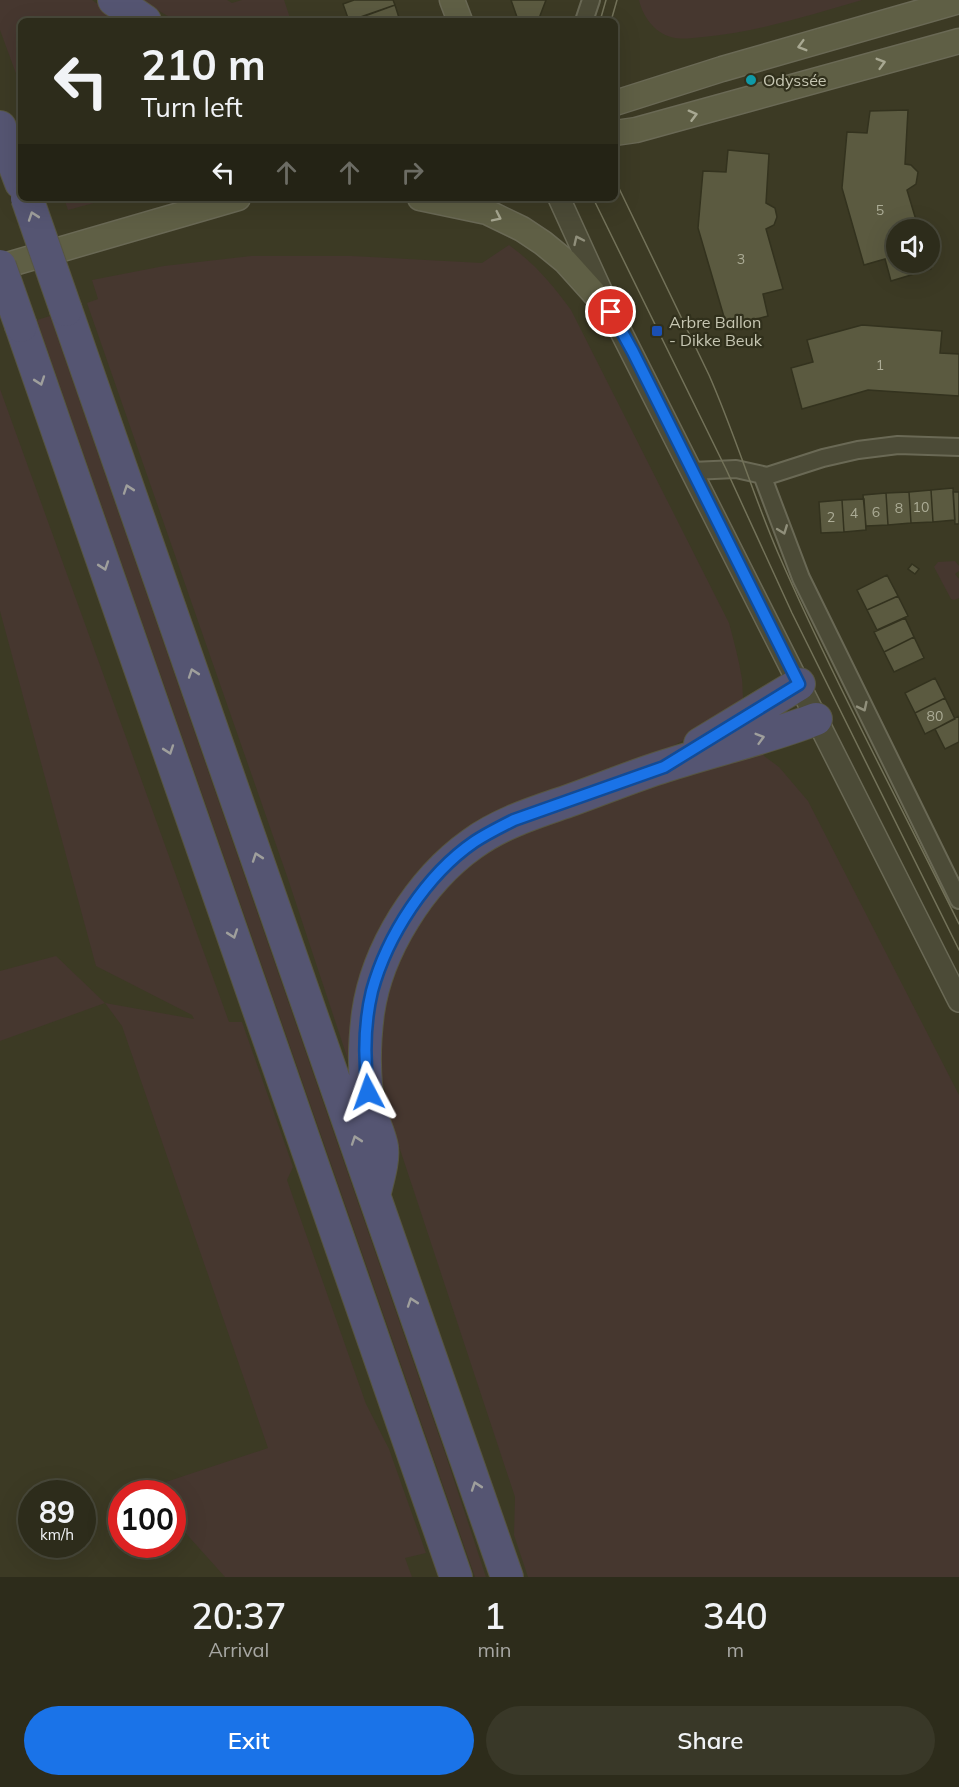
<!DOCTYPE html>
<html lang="en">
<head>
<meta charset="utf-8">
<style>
	body { margin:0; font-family:Mulish,sans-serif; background:#393828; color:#f1f3f6; height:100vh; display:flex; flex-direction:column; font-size:22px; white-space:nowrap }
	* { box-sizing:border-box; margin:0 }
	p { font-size:20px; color:#a7a7a3 }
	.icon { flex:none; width:33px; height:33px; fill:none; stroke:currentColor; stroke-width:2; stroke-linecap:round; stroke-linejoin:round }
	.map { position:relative; height:1577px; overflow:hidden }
	.sheet { display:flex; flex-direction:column; background:#2d2c1b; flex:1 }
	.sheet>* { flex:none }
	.banner { position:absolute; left:18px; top:18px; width:600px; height:183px; border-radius:9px; box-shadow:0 6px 24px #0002,0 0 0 2px #48483a; background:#2d2c1b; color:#f1f3f6; overflow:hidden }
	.tools { position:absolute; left:886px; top:219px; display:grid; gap:12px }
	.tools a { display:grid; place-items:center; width:54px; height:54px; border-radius:50%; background:#2d2c1b; box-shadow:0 6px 24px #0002,0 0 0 2px #48483a; font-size:30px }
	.speed { position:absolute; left:18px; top:1480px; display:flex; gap:12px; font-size:30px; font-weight:700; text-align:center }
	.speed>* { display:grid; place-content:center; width:78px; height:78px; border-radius:50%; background:#2d2c1b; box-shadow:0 6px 24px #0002,0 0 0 2px #48483a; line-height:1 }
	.speed small { font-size:15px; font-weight:400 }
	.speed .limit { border:9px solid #d22; background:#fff; color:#111 }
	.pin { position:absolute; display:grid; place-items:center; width:51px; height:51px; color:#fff; margin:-26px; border:3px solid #fff; border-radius:50%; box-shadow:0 2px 6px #0007 }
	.me { position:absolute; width:66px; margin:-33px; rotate:356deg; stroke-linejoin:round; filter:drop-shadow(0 0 4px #0008) }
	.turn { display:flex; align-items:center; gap:21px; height:126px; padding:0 24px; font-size:27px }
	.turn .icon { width:78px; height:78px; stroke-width:2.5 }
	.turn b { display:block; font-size:42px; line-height:51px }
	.lanes { display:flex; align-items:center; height:57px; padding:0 24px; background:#0003; justify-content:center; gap:30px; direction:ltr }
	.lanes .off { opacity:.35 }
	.eta { display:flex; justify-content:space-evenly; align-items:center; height:102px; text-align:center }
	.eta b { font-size:36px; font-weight:600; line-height:42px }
	.action { display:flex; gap:12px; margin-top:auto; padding:12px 24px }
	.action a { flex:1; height:69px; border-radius:36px; background:#1a73e8; color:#fff; font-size:24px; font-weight:600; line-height:69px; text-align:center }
	.action a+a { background:#393828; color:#f1f3f6 }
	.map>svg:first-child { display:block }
	.green { fill:#46372f }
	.building { fill:#5b5a40; stroke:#33321e; stroke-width:1.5 }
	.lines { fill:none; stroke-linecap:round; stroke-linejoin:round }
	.minor-casing { stroke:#6a6955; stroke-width:20 }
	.tertiary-casing { stroke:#6a6955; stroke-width:24 }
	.secondary-casing { stroke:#6a6955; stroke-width:27 }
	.motorway-casing { stroke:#575642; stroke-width:34 }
	.minor { stroke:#4c4b37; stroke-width:16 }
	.tertiary { stroke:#4c4b37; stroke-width:21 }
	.secondary { stroke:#5f5f45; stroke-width:24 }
	.motorway { stroke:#555572; stroke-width:32 }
	.tram { stroke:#737259; stroke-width:1.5 }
	.motorway-bridge-casing { stroke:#575642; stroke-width:34; stroke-linecap:butt }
	.motorway-bridge { stroke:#555572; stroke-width:32 }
	.oneway { stroke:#a8a892 }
	.oneway2 { stroke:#9f9f9c }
	.oneway3 { stroke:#908f7b }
	.route-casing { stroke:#114b97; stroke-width:15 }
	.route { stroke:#1a73e8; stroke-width:10 }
	.culture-dot { fill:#0f9aa8; stroke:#31301c; stroke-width:2 }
	.transit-dot { fill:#1a4fb4; stroke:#31301c; stroke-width:2 }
	.labels { text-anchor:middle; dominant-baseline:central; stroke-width:4.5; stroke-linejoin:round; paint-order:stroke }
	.number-label { font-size:14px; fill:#acac96 }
	.poi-label { font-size:16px; fill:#c7c7b3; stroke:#31301c; text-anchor:start }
</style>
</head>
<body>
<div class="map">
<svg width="959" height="1577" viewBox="0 0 959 1577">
	<rect width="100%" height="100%" fill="#3c3a24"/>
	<path class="green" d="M0,0H92L121,21H21V87L0,30Z
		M141,0H227L232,3L242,0H284L291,21H176Z
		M639,0H862C810,15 758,32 703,37C692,38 681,40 671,37C654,32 643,17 639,0Z
		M64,198H112L68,210Z
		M509,245C534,263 553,285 571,310L729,623C734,642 739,660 742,679C743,689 742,697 745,707L658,754L422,874L356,1084L288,879L87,303L98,299L92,280L164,266L251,256H352L482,263Z
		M50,316L446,1456L486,1577H475L37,320Z
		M0,389L229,1022H242L293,1167L287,1180L295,1203L366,1404L389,1449L426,1553L405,1558L412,1577H225L173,1519L172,1494H149L145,1489L268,1448L122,1026L105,1003L0,1041V971L56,956L105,1003L194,1019L192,1015L96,966L0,611Z
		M955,561L959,566V571L955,574L959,579V598L954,600L951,599L934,567L938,562Z
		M760,748L764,756L779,767L808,801L959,1095V1577H528L514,1535L515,1497L390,1119L380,1068L386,996L399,958L428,903L465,866L512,835Z"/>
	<path class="building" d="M354,0H393L395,5L349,21L343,4Z
		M511,0H546L538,21L518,20Z
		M395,5L400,21H351Z
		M908,110L905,164L911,165L918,172L916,184L907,190L919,230H897V262H929L931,269L891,281L885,259L864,265L842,188L847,132L867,133L870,111Z
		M728,150L769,154L766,203L775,208L777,217L774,225L766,229L783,289L763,294L768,316L727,327L698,228L703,171L726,172Z
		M862,325L942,331L940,353L959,354V396L868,390L802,409L791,368L813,362L807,340Z
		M953,488L955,520L933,522L931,490Z
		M931,490L933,522L911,523L909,492Z
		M909,492L911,523L888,525L886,493Z
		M953,492H959V524H955Z
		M886,493L888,525L866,526L863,495Z
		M864,499L866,530L844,532L842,500Z
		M842,500L844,532L821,533L819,502Z
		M912,564L919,569L915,574L908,569Z
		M887,575L898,596L867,610L857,590Z
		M898,596L908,616L877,630L867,610Z
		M905,618L914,637L884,652L874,632Z
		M914,637L924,658L894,672L884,652Z
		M935,678L945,698L915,713L905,693Z
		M945,698L955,719L925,734L915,713Z
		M959,716V742L945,749L935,729Z"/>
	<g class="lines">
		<g class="minor-casing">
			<path id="minor" d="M584,21L591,0
				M692,471L736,469L767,476L823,458L858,450L898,445L959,447
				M762,475L801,578L959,900"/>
		</g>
		<g class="tertiary-casing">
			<path id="tertiary" d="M559,198L611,312L959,1001"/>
		</g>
		<g class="secondary-casing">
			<path id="secondary" d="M452,0L460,21
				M615,103L722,69L959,1
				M615,133L636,130L959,41
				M420,198L487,212L522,229L543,243L565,261L611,312
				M0,267L238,198"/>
		</g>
		<g class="motorway-casing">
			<path id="motorway" d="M114,0L145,21
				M0,127L21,183
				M66,310L507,1577
				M21,326L456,1577
				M700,744L799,684
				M375,1192C378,1179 384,1160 382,1147C380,1135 374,1124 371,1113C363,1082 364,1045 368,1013C377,950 420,881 472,844C502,822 537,812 571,800C602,789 633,776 665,766C715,750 767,738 816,719"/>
		</g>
		<use href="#minor" class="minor"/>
		<use href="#tertiary" class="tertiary"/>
		<use href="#secondary" class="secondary"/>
		<use href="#motorway" class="motorway"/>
		<path class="tram" d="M600,21L606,0
			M611,21L617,0
			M615,180L709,375C735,434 753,495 778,553C833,679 898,800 959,924
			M593,198L726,469L792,613L959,950"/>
		<g class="motorway-bridge-casing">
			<path id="motorway-bridge" d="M27,198L66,310
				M0,266L21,326"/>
		</g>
		<use href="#motorway-bridge" class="motorway-bridge"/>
	</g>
	<defs><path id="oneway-chevron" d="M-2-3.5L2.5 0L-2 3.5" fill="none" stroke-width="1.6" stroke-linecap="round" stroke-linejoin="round" transform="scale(1.5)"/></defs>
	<g class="oneway">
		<use href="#oneway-chevron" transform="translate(802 46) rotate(164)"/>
		<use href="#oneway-chevron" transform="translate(881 63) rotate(-16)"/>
		<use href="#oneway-chevron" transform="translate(693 115) rotate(-15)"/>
		<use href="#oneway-chevron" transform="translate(497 217) rotate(26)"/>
	</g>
	<g class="oneway2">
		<use href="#oneway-chevron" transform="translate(33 216) rotate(-109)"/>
		<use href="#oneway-chevron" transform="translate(40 381) rotate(71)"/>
		<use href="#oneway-chevron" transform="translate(128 489) rotate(-109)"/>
		<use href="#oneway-chevron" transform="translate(104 566) rotate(71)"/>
		<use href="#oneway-chevron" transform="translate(193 673) rotate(-109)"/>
		<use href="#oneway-chevron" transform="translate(760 738) rotate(-16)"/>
		<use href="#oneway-chevron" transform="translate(169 750) rotate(71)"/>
		<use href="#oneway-chevron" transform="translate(257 857) rotate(-109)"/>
		<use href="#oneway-chevron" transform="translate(233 934) rotate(71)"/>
		<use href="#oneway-chevron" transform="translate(356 1140) rotate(-109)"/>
		<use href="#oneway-chevron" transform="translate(412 1302) rotate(-109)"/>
		<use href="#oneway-chevron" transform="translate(476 1486) rotate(-109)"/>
	</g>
	<g class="oneway3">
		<use href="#oneway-chevron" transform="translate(578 240) rotate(-115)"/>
		<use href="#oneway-chevron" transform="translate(783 530) rotate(69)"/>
		<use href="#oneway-chevron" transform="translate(863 707) rotate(64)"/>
	</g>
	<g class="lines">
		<g class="route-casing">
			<path id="route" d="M368,1092C364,1059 364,1024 372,991C387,936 426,875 474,842C486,834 500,827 514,820L664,767L799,684L633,352L611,312"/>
		</g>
		<use href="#route" class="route"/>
	</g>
	<circle class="culture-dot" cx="751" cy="80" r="6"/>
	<rect class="transit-dot" x="651" y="325" width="12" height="12" rx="3"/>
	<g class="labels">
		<g class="number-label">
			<text x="880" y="210">5</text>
			<text x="741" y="259">3</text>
			<text x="880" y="365">1</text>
			<text x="921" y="507">10</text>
			<text x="899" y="508">8</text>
			<text x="876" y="512">6</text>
			<text x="854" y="513">4</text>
			<text x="831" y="517">2</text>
			<text x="935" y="716">80</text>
		</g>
		<g class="poi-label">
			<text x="763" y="80">Odyssée</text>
			<text x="669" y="322">Arbre Ballon<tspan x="669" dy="18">- Dikke Beuk</tspan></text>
		</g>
	</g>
</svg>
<div class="tools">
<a><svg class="icon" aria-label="sound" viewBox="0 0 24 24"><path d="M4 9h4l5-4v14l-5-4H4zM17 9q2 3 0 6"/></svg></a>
</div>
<div class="speed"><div>89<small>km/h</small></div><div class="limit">100</div></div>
<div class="pin" style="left:611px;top:312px;background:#d93025"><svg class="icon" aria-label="arrive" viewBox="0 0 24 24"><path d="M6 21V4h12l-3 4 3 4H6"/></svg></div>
<svg class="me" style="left:368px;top:1092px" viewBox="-20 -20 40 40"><path d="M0-17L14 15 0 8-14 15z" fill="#1a73e8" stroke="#fff" stroke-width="4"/></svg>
<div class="banner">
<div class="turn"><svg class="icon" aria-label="left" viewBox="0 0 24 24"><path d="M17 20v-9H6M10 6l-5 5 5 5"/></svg><div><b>210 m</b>Turn left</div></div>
<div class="lanes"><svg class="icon" aria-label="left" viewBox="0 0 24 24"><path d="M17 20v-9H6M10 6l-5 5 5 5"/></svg><svg class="icon off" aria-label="ahead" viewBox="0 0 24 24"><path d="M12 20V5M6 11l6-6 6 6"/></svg><svg class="icon off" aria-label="ahead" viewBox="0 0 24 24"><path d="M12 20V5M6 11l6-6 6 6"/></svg><svg class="icon off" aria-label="right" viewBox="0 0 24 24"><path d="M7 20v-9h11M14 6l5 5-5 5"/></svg></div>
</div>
</div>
<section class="sheet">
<div class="eta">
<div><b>20:37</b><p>Arrival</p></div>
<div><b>1</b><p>min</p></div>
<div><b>340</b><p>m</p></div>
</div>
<div class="action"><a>Exit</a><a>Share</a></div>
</section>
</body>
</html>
